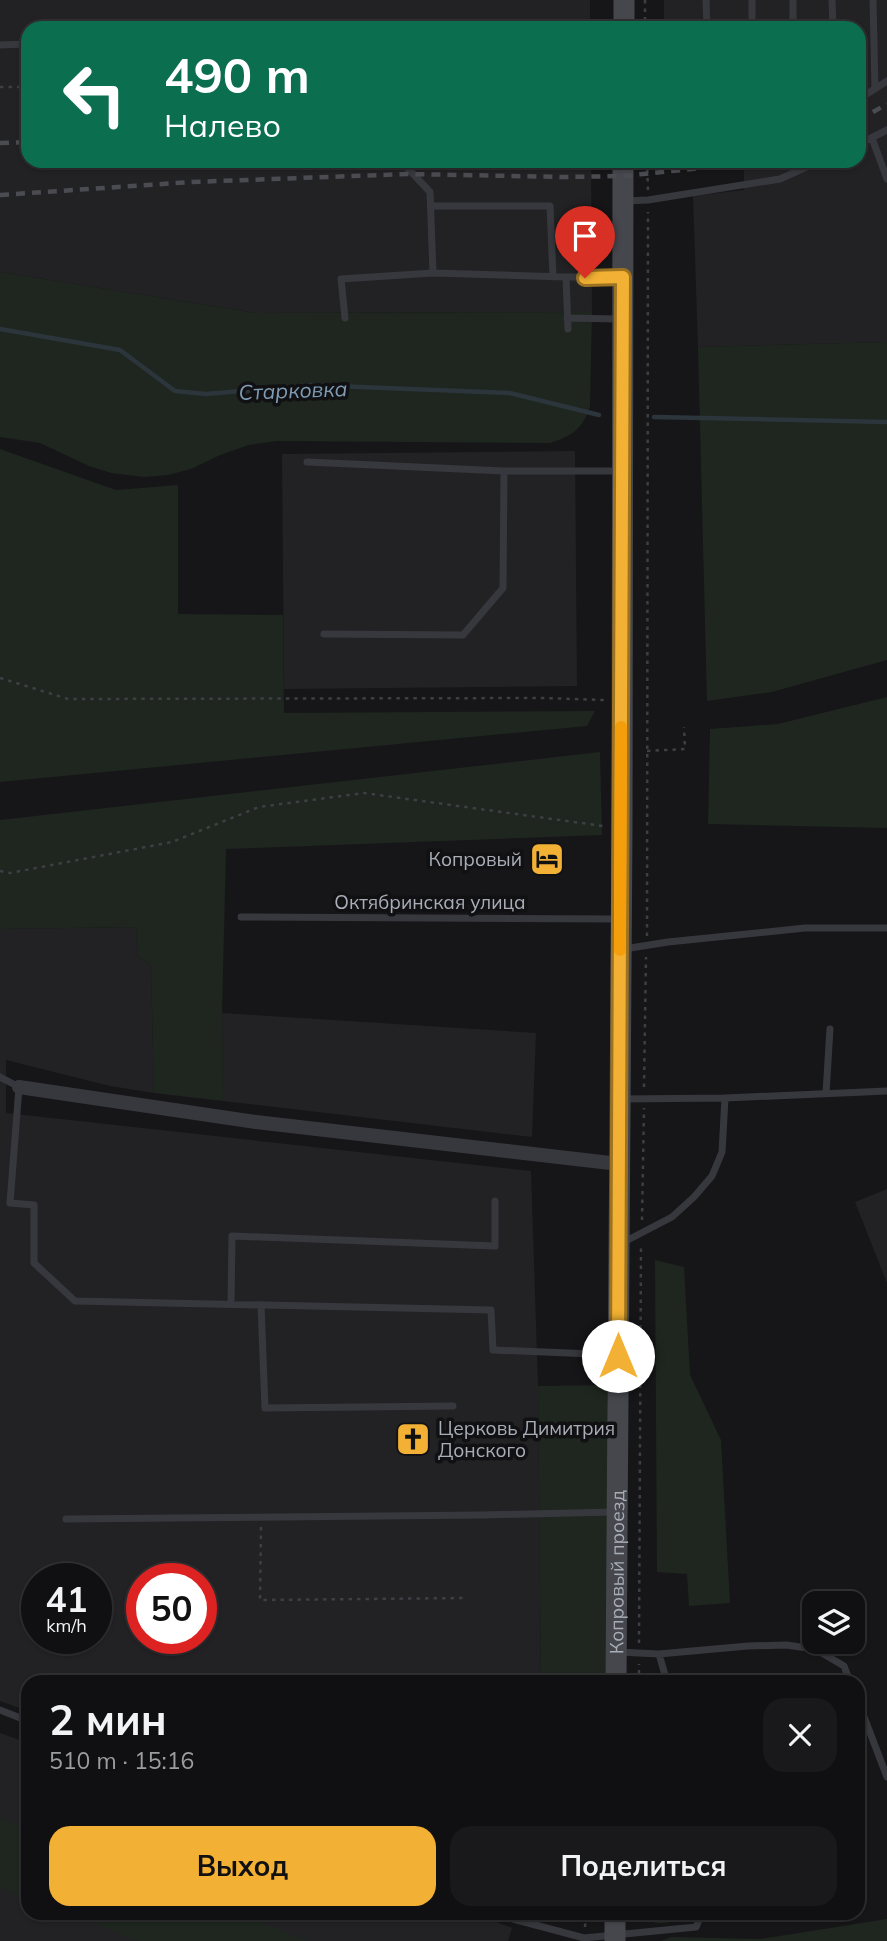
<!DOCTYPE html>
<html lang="ru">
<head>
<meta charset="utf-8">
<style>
	body { margin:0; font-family:Mulish,sans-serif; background:#19191b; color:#f1f3f6; height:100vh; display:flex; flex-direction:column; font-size:26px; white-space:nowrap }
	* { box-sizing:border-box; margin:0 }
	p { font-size:23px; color:#9c9d9f }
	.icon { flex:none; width:38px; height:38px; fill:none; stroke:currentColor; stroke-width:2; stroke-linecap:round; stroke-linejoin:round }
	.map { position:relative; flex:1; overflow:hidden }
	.drawer { position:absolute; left:21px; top:1675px; width:844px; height:245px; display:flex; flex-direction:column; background:#101012; border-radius:21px; box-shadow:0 2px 5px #0004,0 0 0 2px #303032 }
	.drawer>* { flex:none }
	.banner { position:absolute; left:21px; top:21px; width:845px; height:147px; border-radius:21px; box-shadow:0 2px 5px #0004,0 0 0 2px #303032; background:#0b6e4f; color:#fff; overflow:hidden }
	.controls { position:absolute; left:802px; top:1591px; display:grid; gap:14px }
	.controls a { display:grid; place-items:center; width:63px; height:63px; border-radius:14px; background:#101012; box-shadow:0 2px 5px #0004,0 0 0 2px #303032; font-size:35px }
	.speed { position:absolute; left:21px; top:1563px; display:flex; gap:14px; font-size:35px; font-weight:700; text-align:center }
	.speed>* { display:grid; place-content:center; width:91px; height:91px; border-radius:50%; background:#101012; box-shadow:0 2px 5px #0004,0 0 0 2px #303032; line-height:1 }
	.speed small { font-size:18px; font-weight:400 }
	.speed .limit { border:10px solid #d22; background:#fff; color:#111 }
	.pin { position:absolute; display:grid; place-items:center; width:60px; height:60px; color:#fff; margin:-72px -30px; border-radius:50% 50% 50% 0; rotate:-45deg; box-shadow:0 0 7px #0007 }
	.pin .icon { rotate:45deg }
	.me { position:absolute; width:77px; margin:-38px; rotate:0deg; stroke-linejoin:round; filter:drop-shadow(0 0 5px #0008) }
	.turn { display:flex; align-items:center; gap:24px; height:147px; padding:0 28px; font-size:32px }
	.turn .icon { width:91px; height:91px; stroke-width:2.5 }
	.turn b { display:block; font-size:49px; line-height:60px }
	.round { display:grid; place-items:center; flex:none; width:74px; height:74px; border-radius:21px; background:#19191b }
	.summary { display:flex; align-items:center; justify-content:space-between; height:119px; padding:0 28px }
	h1 { font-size:42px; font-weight:700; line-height:52px }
	.primary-button { display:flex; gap:14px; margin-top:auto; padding:14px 28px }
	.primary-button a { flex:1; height:80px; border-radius:21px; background:#f2b134; color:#111; font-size:28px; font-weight:700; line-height:80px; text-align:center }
	.primary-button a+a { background:#19191b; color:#f1f3f6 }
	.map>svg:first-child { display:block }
	.built { fill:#222225; fill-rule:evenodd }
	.green { fill:#1e261f }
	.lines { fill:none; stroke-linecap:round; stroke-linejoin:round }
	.stream { stroke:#2c353c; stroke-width:4.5 }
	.path { stroke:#3d3f44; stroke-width:2.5; stroke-dasharray:3.5 5; stroke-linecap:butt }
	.service { stroke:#37383d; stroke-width:7 }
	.minor { stroke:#37383d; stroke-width:14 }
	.secondary { stroke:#45474d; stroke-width:21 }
	.rail { stroke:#4a4c52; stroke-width:4.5; stroke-dasharray:9 7; stroke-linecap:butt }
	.route-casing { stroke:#9d7322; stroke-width:18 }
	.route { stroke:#f2b134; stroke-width:12 }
	.slow { stroke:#f59e0b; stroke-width:12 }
	.labels { text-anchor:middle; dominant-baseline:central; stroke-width:7; stroke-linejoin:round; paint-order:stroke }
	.poi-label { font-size:19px; fill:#a8adb8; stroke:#111113; text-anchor:end }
	.street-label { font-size:19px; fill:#a8adb8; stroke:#111113 }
	.water-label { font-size:21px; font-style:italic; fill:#7f9bb3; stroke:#111113 }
</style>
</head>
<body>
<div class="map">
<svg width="887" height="1941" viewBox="0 0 887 1941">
	<rect width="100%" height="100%" fill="#161618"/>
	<path class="built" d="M0,0H590V28H28V161H591L592,312L256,313L0,272Z
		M664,0H887V342L698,347L693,196L744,190V161H859V28H664Z
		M575,451L577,686L284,689L282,454Z
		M136,927L138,956L151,965L154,1093L110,1086L6,1060V1113L531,1171L538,1386L541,1682H28V1711L0,1701V929ZM37,1578H96V1638H37ZM142,1578H201V1638H142Z
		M222,1013L536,1033L532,1137L223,1101Z
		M887,1189V1283L855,1202Z
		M0,1733L28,1743V1913H473L512,1928L508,1941H0Z"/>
	<path class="green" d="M0,272L256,313L592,312L590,406C583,429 572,436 550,443L276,441L249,445L220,455L191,469L168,475L144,477L111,473L89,466L40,443L0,437Z
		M887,342V660L772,692L707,701L698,347Z
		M0,449L116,490L178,485V614L283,615L284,713L595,711L587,726L0,782Z
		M887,697V828L708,824L710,729L778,724Z
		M600,752L602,835L226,849L222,1013L223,1101L154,1093L151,965L138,956L136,927L0,929V820Z
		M655,1260L684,1267L690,1375L721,1440L730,1603L689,1606L687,1574L657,1572Z
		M607,1385L610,1682H541L538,1386Z
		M0,1818L28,1829V1899L0,1888Z
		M65,1913H237L308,1941H139Z
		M641,1913H690C674,1922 654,1931 641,1913Z
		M887,1919V1941H661L671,1937L761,1939Z"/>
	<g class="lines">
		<path class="stream" d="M0,329L120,350L175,391L206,394L310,385L510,393L599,415
			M654,417L887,422"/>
		<path class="path" d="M645,0V28
			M0,87H28
			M647,161L648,191
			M0,678L68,699L542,698L604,700
			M647,751L685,749L684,727
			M0,871L10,873L172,842L259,807L364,793L603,826
			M647,936L648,212
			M644,1087L646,957
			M642,1220L644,1108
			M261,1527L260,1600L466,1598
			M639,1643L641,1244
			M639,1682V1664
			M639,1913L643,1921
			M585,1927L586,1913"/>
		<path class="service" d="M706,0L707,28
			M752,0V28
			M793,0V28
			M832,0L833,28
			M873,0L875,89
			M0,45L28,44
			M859,99L887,81
			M872,138L887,179
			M859,144L887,130
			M401,161L430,192L433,273
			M624,201L648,200L780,179L820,161
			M431,206H550L553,277
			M566,277H622
			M345,318L341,279L433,273L566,277L568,329
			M567,318L619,319
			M307,462L504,471
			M324,634L463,635L503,588L504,471H620
			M241,917L619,919
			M624,949L668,942L805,928H887
			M0,1077L19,1087L10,1203L34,1205V1263L75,1301L491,1310L493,1350L617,1355
			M826,1093L830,1029
			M622,1099L725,1098L887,1091
			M622,1243L672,1217L694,1197L712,1176L722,1152L725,1098
			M231,1304L232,1236L495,1246V1201
			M261,1305L265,1408L453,1406
			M66,1519L482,1515L614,1512
			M618,1652L659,1654L748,1646L786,1645L815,1649L844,1666L850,1682
			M659,1654L667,1682
			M858,1701L887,1777
			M0,1710L28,1721
			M499,1913L513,1919L584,1938L696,1927L702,1913"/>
		<path class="minor" d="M19,1087L256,1122L619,1164"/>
		<g class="secondary">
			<path d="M624,28V0"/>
			<path id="s1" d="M616,1682L622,829L623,161"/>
			<path d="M615,1913V1941"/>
		</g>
		<path class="rail" d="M859,120L887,104
			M0,143L28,142
			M0,195L192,182L408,174L565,177L623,176L721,166L740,161"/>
	</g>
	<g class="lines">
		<g class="route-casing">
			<path id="route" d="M585,278L623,277L618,1356"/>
		</g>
		<use href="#route" class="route"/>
		<path class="slow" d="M620,950L621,727"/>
	</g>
	<defs>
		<g id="hotel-square" transform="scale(1.75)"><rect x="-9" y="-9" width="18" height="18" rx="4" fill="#f2b134" stroke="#111113"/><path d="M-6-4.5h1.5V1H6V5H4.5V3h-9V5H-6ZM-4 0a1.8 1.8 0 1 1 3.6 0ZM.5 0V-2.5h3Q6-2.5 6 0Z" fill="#111"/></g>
		<g id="church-square" transform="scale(1.75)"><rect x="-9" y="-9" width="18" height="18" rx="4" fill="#f2b134" stroke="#111113"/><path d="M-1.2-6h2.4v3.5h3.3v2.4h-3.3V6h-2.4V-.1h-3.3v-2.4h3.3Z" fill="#111"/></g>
	</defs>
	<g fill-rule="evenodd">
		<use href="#hotel-square" x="547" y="859"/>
		<use href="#church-square" x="413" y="1439"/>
	</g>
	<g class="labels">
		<g class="poi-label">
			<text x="522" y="859">Копровый</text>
			<text x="438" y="1428" text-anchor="start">Церковь Димитрия<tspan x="438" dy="22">Донского</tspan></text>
		</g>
		<g class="street-label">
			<text x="430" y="902">Октябринская улица</text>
			<text stroke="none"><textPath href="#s1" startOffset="110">Копровый проезд</textPath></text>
		</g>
		<g class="water-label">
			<text transform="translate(293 390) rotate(-2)">Старковка</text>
		</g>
	</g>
</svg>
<div class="controls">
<a><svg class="icon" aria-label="layers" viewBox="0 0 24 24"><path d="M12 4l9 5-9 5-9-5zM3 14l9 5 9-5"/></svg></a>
</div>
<div class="speed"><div>41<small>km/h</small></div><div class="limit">50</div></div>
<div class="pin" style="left:585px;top:278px;background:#d93025"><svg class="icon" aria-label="arrive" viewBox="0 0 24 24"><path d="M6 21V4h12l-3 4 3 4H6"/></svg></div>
<svg class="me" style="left:618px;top:1356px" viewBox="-20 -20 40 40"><circle r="19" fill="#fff"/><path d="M0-13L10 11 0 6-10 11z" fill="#f2b134"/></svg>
<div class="banner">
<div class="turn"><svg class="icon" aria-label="left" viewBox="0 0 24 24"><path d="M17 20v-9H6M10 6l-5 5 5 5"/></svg><div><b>490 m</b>Налево</div></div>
</div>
<section class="drawer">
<div class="summary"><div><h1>2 мин</h1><p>510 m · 15:16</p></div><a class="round"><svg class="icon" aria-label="close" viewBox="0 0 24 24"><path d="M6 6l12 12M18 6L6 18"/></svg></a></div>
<div class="primary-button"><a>Выход</a><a>Поделиться</a></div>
</section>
</div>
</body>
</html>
